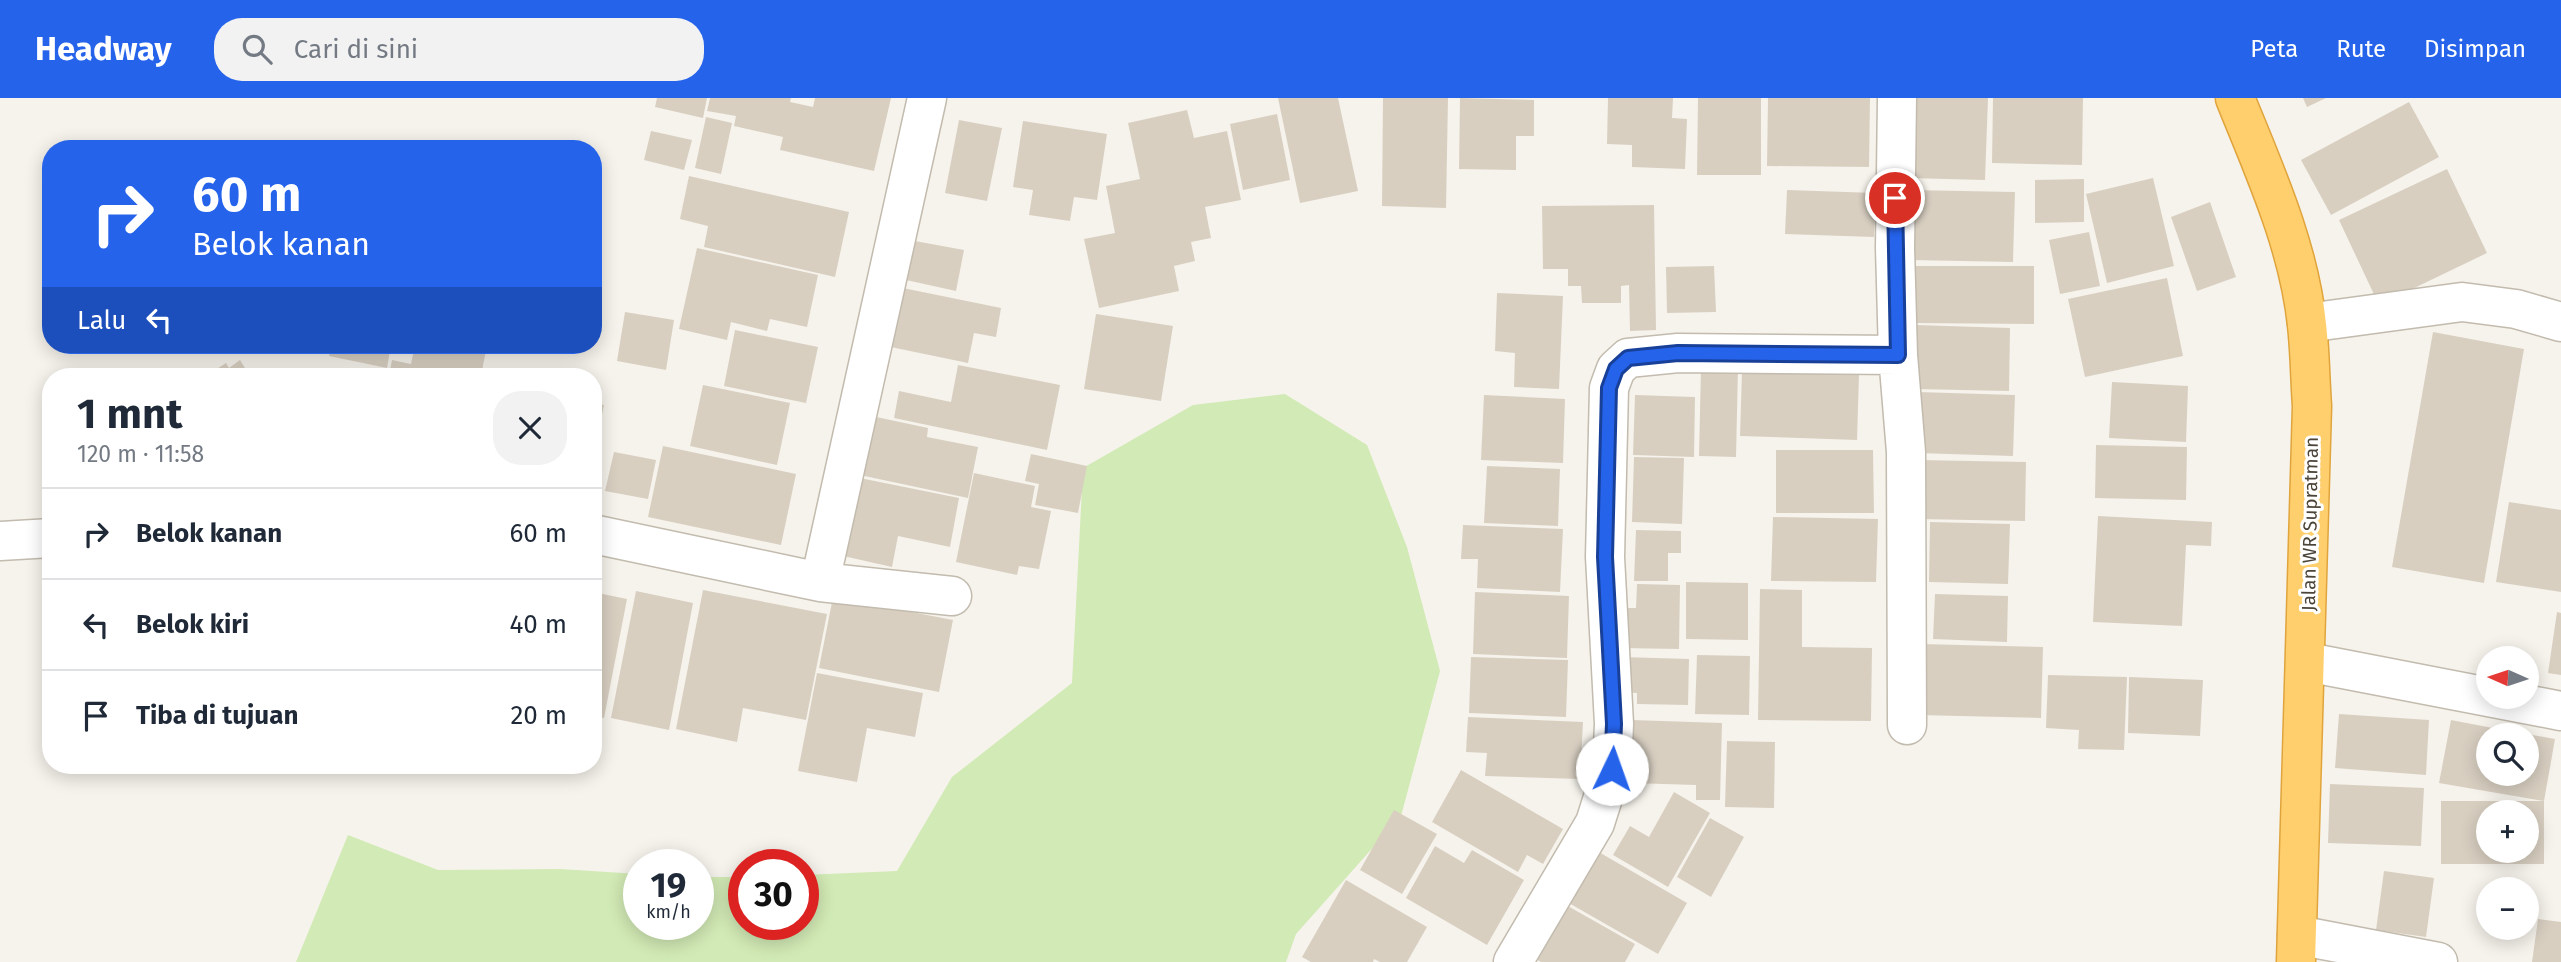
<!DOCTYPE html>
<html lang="id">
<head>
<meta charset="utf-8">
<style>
	body { margin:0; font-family:"Fira Sans",sans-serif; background:#f2f2f3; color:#1f2937; height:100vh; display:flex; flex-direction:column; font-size:26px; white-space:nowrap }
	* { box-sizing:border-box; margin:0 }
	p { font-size:23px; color:#747a83 }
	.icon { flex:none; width:38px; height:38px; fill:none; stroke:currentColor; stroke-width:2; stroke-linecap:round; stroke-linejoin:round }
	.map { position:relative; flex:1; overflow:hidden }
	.side { position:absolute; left:42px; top:270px; width:560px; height:406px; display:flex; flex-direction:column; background:#fff; border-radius:28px; box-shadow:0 4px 18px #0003 }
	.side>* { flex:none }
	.guide { position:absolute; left:42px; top:42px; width:560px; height:214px; border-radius:28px; box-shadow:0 4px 18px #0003; background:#2563eb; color:#fff; overflow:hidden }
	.needle { width:46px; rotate:273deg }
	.buttons { position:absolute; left:2476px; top:548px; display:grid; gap:14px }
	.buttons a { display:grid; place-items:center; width:63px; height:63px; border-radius:50%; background:#fff; box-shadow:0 4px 18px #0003; font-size:35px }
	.speed { position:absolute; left:623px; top:751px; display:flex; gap:14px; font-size:35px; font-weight:700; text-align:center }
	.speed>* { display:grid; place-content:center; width:91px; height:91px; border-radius:50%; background:#fff; box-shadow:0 4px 18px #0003; line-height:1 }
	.speed small { font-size:18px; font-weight:400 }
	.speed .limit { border:10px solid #d22; background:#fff; color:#111 }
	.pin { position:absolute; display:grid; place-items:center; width:60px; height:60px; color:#fff; margin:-30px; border:4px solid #fff; border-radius:50%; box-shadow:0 2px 7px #0007 }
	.me { position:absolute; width:77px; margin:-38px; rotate:3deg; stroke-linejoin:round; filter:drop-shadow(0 0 5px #0008) }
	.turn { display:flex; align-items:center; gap:24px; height:147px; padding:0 35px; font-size:32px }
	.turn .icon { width:91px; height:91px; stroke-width:2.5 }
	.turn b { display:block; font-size:49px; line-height:60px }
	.then { display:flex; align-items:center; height:66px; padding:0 35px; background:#0003; gap:14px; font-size:26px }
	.round { display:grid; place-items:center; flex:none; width:74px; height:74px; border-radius:28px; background:#f2f2f3 }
	.overview { display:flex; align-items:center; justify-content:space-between; height:119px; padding:0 35px }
	h1 { font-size:42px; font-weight:700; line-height:52px }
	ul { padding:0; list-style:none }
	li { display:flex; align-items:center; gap:21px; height:91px; padding:0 35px; border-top:2px solid #e0e1e3 }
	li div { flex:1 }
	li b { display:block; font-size:26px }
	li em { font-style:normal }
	header { display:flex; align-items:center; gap:42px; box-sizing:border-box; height:98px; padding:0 35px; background:#2563eb; color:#fff }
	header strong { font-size:33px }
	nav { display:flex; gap:38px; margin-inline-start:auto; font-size:24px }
	.search { width:490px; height:63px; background:#f2f2f3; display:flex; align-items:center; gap:18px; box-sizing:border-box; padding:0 24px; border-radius:28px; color:#747a83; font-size:26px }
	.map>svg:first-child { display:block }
	.green { fill:#d2eab5 }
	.building { fill:#d8cfc1; fill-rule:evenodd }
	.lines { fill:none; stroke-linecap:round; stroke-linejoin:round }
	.street-casing { stroke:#c2bbae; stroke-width:41 }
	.highway-casing { stroke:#e0a43c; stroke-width:41 }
	.street { stroke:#fff; stroke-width:38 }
	.highway { stroke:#ffcf6e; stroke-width:38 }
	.route-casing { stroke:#184099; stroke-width:18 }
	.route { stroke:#2563eb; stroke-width:12 }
	.labels { text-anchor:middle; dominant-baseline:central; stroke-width:6; stroke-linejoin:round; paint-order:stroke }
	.street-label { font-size:19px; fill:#4b4439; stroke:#fff }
</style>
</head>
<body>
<header>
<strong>Headway</strong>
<div class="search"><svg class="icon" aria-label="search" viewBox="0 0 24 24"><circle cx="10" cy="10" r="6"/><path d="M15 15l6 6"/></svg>Cari di sini</div>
<nav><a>Peta</a><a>Rute</a><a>Disimpan</a></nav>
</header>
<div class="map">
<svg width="2561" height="864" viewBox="0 0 2561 864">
	<rect width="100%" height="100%" fill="#f6f3ec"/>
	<path class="green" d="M1285,296L1367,347L1407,449L1440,573L1401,718L1296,836L1286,864H296L348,737L438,772L560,771L639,776V826H698V779H744V826H803V777L897,773L952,679L1072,585L1083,370L1193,307Z"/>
	<path class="building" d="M657,0H707L703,20L655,9Z
		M710,0H791L790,4L813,9L815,0H891L874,73L780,52L783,39L734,28L736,18L707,13Z
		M1278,0H1338L1358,93L1300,105Z
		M1383,0H1448L1446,110L1382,108Z
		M1460,0L1534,2V38H1516V72L1459,71Z
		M1608,0H1673L1672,20L1687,21L1685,71L1632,69V47L1607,46Z
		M1698,0H1761V77H1697Z
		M1768,0H1870L1869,69L1767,68Z
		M1910,0H1988L1985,82L1908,80Z
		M1993,0H2083L2082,67L1992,65Z
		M2303,0H2326L2307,9Z
		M2409,4L2439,59L2331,117L2301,62Z
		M1187,12L1194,40L1227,33L1241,102L1205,109L1211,140L1191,144L1195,163L1174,168L1179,193L1099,210L1084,141L1115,135L1106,88L1140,81L1128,25Z
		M1277,16L1290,82L1243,92L1230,26Z
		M706,19L732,25L721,76L695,70Z
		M959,22L1002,30L987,103L945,95Z
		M1023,23L1107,36L1097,102L1074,99L1070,123L1029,117L1033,92L1013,89Z
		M651,33L692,42L684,72L644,62Z
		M2447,71L2487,155L2379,207L2339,122Z
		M689,78L849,114L835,179L704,149L708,128L680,121Z
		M2153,80L2174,168L2107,185L2086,96Z
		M2084,81V124L2035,125V82Z
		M1787,92L1876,95L1874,139L1785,136Z
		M1910,92L2015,94L2013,164L1910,162Z
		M2210,104L2236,179L2197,193L2171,119Z
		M1654,107L1656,232L1630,233L1629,187L1621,188V205H1582L1581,188H1568V171H1543L1542,108Z
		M2089,134L2100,188L2060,196L2049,142Z
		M915,143L964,152L956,193L906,182Z
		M697,150L818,177L807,229L770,221L767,233L731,224L727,242L679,231Z
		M1714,168L1716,214L1667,215L1666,169Z
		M1911,168H2034V226L1911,225Z
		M2167,180L2183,258L2085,279L2068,201Z
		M893,188L1001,210L996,239L974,235L968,265L881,247Z
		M1497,195L1563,198L1559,291L1514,289L1515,255L1495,253Z
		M625,214L674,222L666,272L617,263Z
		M1096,216L1173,228L1161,303L1084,291Z
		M1916,227L2010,230L2009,293L1914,291Z
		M735,232L818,249L806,305L724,288Z
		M2433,234L2524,251L2484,485L2392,469Z
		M332,247H391L387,270L329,258Z
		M415,247H487L481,278H389L392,262L411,266Z
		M240,262L250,278H206L226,265L229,270Z
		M958,267L1060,287L1047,352L894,320L899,293L951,304Z
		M1701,269L1738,270L1736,359L1699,358Z
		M1742,273L1859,277L1857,342L1740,338Z
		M2112,284L2188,288L2186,344L2109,340Z
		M703,287L790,305L777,367L690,348Z
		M1918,294L2015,297L2013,358L1916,355Z
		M1484,297L1565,301L1563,365L1481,362Z
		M1635,297L1695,299L1694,359L1633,357Z
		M593,305L604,307L594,354H593Z
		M867,317L928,330L927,339L978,349L968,400L855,376Z
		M2096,347L2187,349L2186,402L2095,400Z
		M663,348L796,376L781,447L648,419Z
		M1776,352H1873L1874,415H1776Z
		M614,354L656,362L648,401L605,393Z
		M1031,356L1087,368L1078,415L1035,407L1039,386L1025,383Z
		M1634,359L1684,360L1682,426L1632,424Z
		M1918,362L2026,364L2025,423L1917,421Z
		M1487,368L1560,371L1558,428L1484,425Z
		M974,375L1035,388L1031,409L1051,413L1039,471L1019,468L1017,477L956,464Z
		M845,377L959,400L950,449L898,438L892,469L830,455Z
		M2509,404L2561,412V494L2496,484Z
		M2098,418L2212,424L2211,448L2186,447L2182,528L2093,524Z
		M1773,419L1878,421L1876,484L1771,483Z
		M1930,424L2010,426L2008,486L1929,484Z
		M1463,427L1563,431L1560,494L1477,490L1478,461H1461Z
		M1636,432L1681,433V455H1668V483H1634Z
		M1686,484L1748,485V542L1686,541Z
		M1637,486L1680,487L1679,551L1620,550L1621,510H1636Z
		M1760,491L1802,492V549L1872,550L1871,623L1758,622Z
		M703,492L827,516L806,622L743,610L737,644L676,631Z
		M636,493L693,505L669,632L611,620Z
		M593,494L627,501L604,620L593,618Z
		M1475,494L1569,498L1567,560L1473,556Z
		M1935,496L2008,498L2007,544L1933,541Z
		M833,499L953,522L939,594L819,570Z
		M2557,514L2561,515V577L2548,575Z
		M1920,546L2043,549L2041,620L1918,617Z
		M1697,557L1750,558L1749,617L1695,616Z
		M1471,559L1568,562L1566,619L1469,615Z
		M1622,559L1689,561L1688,607L1637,606V595L1621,594Z
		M817,575L923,595L915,639L867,630L857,684L798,673Z
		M2048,577L2127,579L2124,652L2078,651L2079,632L2046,630Z
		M2129,579L2203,582L2200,638L2128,635Z
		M2339,616L2429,622L2426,677L2335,670Z
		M1468,619L1583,624L1580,681L1485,678L1487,655L1466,654Z
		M1632,622L1722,625L1720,702H1696V687L1630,685Z
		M2451,622L2524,636L2488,637V676H2527V636L2555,641L2544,703L2439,685Z
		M1727,643L1775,644L1774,710L1725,709Z
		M1461,672L1563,731L1543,766L1527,757L1518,774L1432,724Z
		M2330,686L2424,690L2421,748L2328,745Z
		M1674,694L1710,715L1668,789L1613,757L1630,728L1649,739Z
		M2441,703H2544V766H2441ZM2488,714H2527V752H2488Z
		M1394,712L1437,736L1402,796L1360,772Z
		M1710,720L1744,739L1711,799L1677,779Z
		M1435,748L1464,765L1472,752L1524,782L1487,847L1406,800Z
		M1597,753L1687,805L1658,856L1567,804Z
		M2384,773L2434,780L2426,839L2376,832Z
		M1346,782L1427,829L1407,864H1380L1374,861L1373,864H1311L1302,859Z
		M1566,807L1635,846L1625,864H1541L1534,860Z
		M2538,821L2561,824V864H2532Z"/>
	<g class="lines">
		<g class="street-casing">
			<path id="street" d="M1897,0L1895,150L1898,257L1906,354L1907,627
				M2307,225L2462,204L2516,211L2561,224
				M593,436L820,484L952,498
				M0,443L51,440
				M820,484L927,0
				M2307,564L2561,613
				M2297,837L2438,864
				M1513,864L1595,725L1612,671L1614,626L1605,459L1609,290L1616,271L1628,260L1678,255L1898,257"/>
		</g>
		<g class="highway-casing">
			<path id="highway" d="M2235,0C2264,72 2299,148 2307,227C2310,253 2310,281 2312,308L2296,864"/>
		</g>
		<use href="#street" class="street"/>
		<use href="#highway" class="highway"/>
	</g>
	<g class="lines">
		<g class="route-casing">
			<path id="route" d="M1612,671L1614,626L1605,459L1609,290L1616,271L1628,260L1678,255L1898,257L1895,100"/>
		</g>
		<use href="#route" class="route"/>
	</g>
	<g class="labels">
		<g class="street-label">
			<text transform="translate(2310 426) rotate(-89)">Jalan WR Supratman</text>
		</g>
	</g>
</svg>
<div class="buttons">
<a><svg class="needle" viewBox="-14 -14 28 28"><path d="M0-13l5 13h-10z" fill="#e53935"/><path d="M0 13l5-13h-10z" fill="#747a83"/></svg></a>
<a><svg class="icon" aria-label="search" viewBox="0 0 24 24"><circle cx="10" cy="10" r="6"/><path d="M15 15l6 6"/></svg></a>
<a>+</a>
<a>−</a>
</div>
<div class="speed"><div>19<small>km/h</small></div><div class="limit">30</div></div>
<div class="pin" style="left:1895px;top:100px;background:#d93025"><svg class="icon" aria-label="arrive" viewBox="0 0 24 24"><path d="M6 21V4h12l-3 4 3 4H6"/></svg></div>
<svg class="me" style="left:1612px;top:671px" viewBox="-20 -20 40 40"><circle r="19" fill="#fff"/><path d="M0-13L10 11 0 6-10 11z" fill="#2563eb"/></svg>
<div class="guide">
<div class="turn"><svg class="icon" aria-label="right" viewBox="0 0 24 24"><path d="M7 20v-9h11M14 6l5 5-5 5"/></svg><div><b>60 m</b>Belok kanan</div></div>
<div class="then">Lalu<svg class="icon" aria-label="left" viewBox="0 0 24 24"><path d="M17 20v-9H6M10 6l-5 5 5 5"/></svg></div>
</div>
<section class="side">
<div class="overview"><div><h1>1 mnt</h1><p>120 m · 11:58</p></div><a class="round"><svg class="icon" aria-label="close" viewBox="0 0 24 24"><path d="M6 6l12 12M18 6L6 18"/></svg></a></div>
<ul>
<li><svg class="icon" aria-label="right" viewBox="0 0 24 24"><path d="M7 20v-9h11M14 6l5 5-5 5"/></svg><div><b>Belok kanan</b></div><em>60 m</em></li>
<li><svg class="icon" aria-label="left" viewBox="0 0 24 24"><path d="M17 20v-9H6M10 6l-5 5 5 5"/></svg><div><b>Belok kiri</b></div><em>40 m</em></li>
<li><svg class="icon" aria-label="arrive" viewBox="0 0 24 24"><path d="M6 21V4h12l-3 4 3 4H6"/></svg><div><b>Tiba di tujuan</b></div><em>20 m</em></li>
</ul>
</section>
</div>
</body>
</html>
